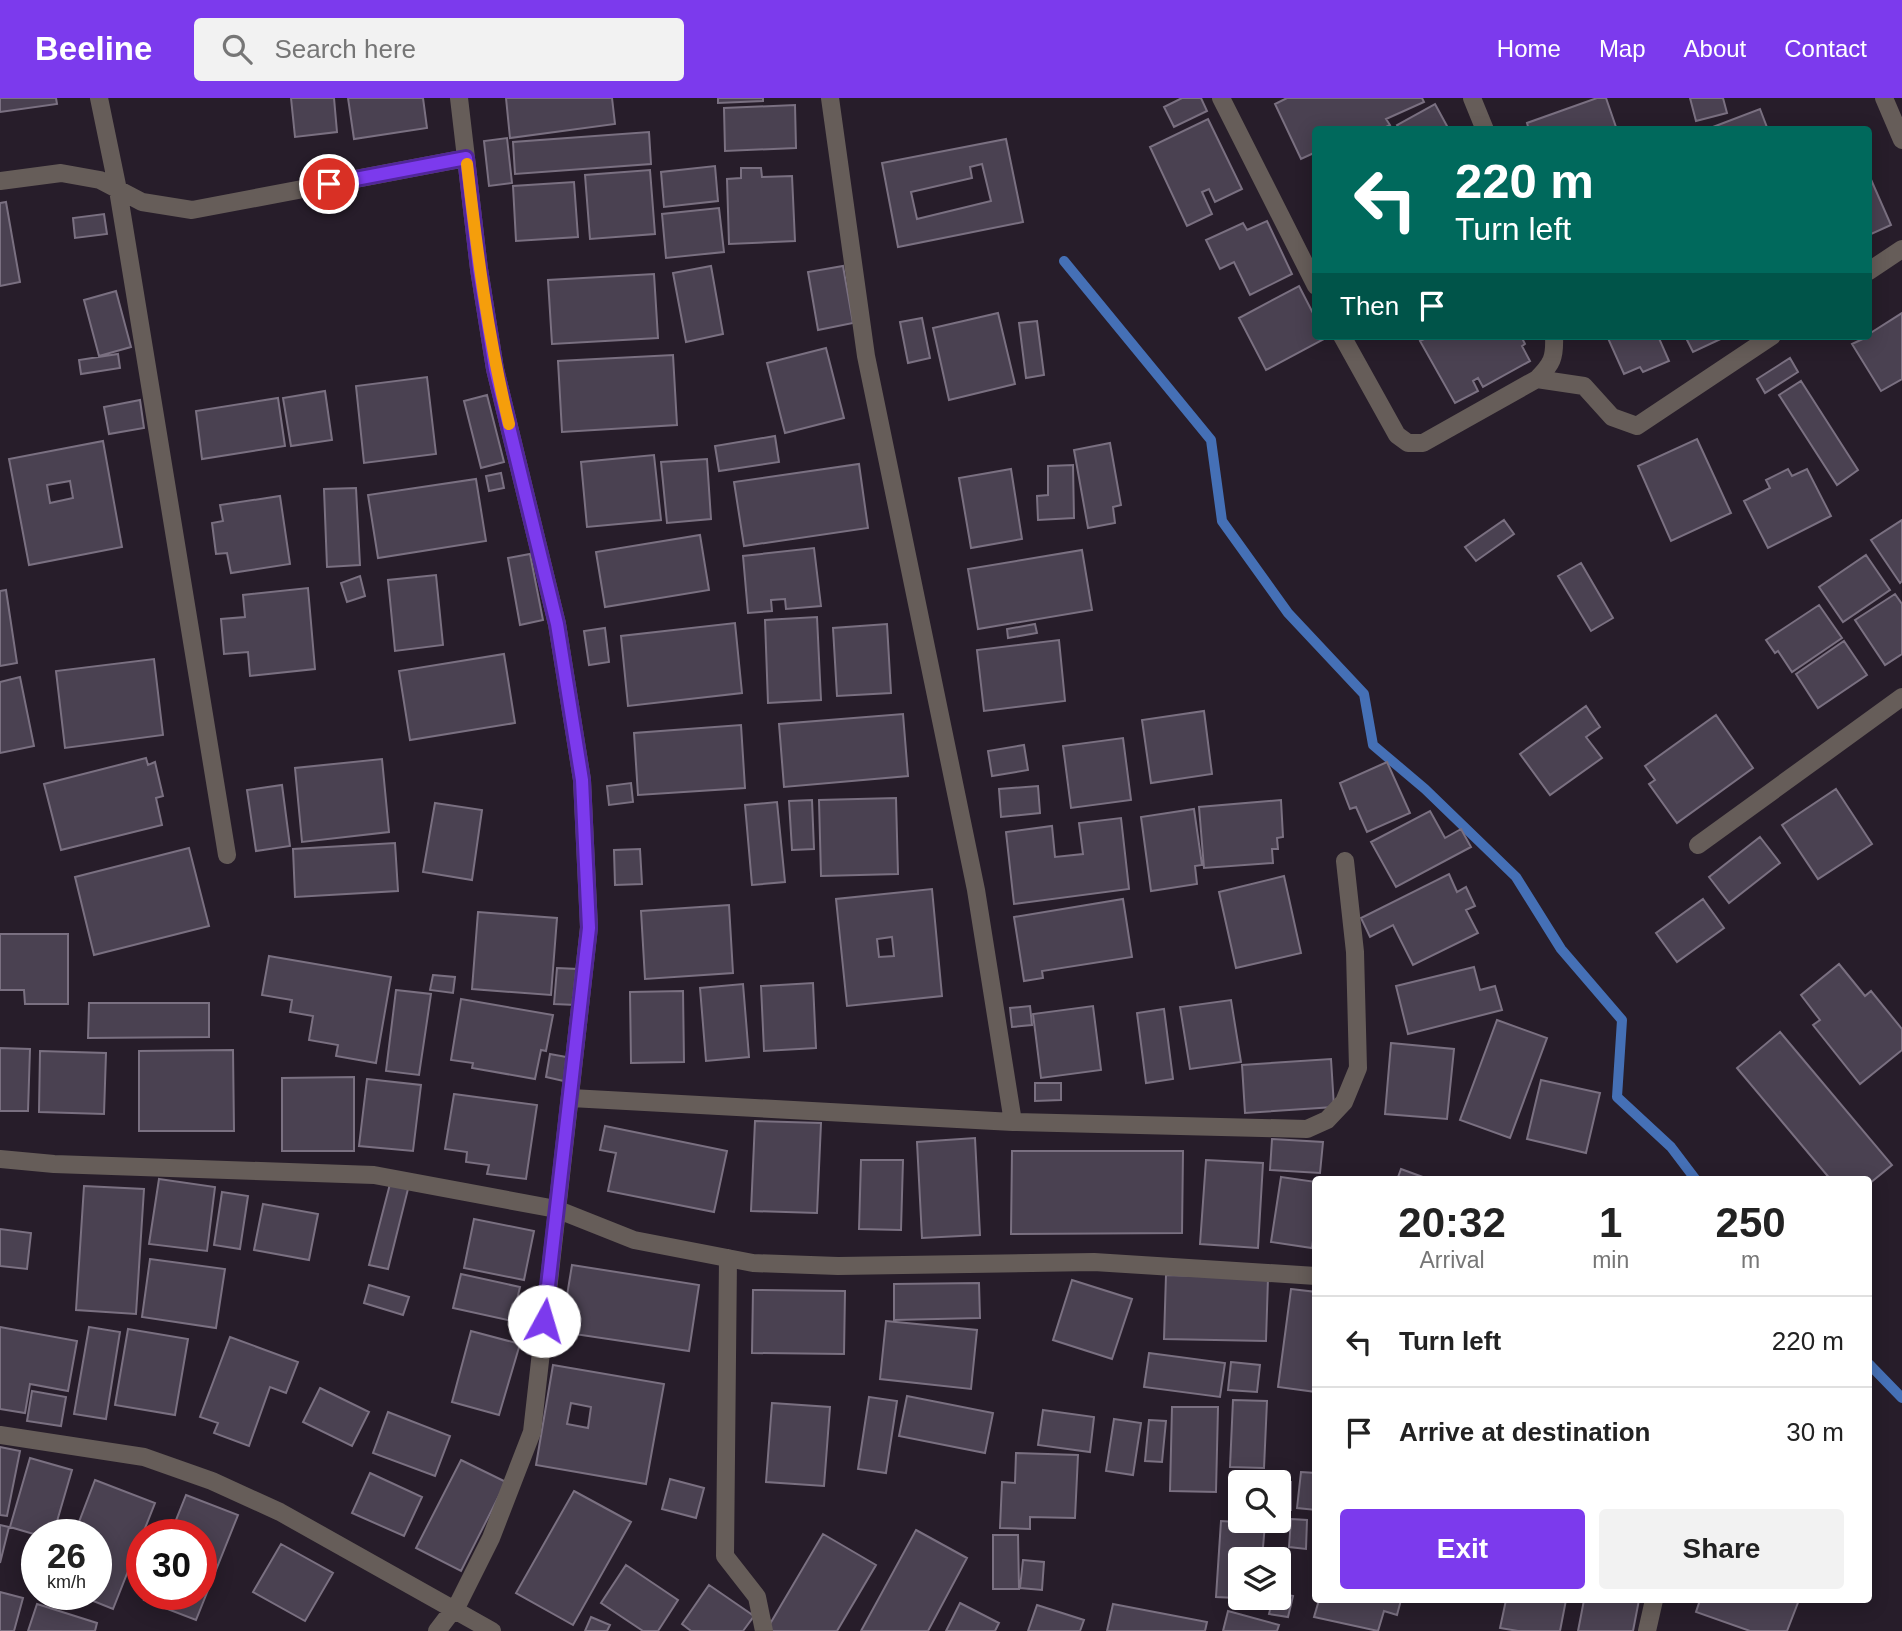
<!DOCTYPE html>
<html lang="en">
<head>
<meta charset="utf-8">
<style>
	body { margin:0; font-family:Arial,sans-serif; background:#f2f2f2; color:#222; height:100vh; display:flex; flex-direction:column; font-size:26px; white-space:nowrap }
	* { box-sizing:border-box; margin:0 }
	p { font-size:23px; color:#767676 }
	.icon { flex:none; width:38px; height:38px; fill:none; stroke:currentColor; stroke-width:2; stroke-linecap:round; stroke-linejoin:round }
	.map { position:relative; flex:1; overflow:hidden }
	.drawer { position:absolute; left:1312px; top:1078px; width:560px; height:427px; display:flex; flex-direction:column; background:#fff; border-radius:7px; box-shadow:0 4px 18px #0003 }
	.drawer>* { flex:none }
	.guide { position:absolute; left:1312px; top:28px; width:560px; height:214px; border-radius:7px; box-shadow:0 4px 18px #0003; background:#00695c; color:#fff; overflow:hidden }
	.buttons { position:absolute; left:1228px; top:1372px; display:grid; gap:14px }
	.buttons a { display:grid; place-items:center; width:63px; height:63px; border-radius:7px; background:#fff; box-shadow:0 4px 18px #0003; font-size:35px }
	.speed { position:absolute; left:21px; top:1421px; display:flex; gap:14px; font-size:35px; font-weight:700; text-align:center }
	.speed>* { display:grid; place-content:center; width:91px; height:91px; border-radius:50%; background:#fff; box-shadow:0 4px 18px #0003; line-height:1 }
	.speed small { font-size:18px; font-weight:400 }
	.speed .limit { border:10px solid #d22; background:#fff; color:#111 }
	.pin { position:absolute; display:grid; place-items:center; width:60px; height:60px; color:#fff; margin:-30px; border:4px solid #fff; border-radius:50%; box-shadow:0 2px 7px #0007 }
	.me { position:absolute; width:77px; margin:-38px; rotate:6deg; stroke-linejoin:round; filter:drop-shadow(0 0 5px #0008) }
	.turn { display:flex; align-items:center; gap:24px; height:147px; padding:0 28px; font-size:32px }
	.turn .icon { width:91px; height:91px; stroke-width:2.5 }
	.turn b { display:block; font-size:49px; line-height:60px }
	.then { display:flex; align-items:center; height:66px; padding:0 28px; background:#0003; gap:14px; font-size:26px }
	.eta { display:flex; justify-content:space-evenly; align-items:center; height:119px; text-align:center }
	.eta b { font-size:42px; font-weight:800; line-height:49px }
	.cta { display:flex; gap:14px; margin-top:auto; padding:14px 28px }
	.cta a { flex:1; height:80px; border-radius:7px; background:#7c3aed; color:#fff; font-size:28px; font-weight:800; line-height:80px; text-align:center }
	.cta a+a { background:#f2f2f2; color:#222 }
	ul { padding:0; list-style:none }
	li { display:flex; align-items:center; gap:21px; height:91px; padding:0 28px; border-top:2px solid #e0e0e0 }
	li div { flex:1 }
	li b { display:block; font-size:26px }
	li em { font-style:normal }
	header { display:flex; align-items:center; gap:42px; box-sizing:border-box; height:98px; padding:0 35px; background:#7c3aed; color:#fff }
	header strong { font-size:33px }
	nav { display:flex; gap:38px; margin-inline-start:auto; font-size:24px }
	.search { width:490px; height:63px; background:#f2f2f2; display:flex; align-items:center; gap:18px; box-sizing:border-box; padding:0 24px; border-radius:7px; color:#767676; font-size:26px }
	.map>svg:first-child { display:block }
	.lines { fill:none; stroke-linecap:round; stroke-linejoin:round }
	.stream { stroke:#4570b6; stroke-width:10 }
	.building { fill:#4a4151; stroke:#7a7081; stroke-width:2; fill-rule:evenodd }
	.minor { stroke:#665d59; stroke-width:18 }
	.route-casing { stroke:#51269a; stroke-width:18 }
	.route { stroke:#7c3aed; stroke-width:12 }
	.slow { stroke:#f59e0b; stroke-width:12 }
</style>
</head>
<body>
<header>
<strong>Beeline</strong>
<div class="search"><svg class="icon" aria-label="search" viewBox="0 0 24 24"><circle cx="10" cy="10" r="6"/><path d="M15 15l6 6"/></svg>Search here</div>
<nav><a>Home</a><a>Map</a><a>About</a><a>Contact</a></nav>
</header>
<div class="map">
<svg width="1902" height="1533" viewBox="0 0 1902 1533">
	<rect width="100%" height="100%" fill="#271d2a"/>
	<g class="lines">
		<path class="stream" d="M1064,163L1211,342L1222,423L1288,515L1364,596L1373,647L1425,691L1516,779L1561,851L1622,922L1617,999L1671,1049L1696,1082
			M1869,1266L1902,1300"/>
	</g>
	<path class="building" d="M0,0H56L57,6L0,14Z
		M291,0H334L337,34L295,39Z
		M348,0H423L427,30L354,41Z
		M506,0H612L615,26L510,40Z
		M718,0H763V3L718,5Z
		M1182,0H1201L1207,13L1174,29L1164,9Z
		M1287,0H1422L1424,4L1386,21L1390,27L1380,32H1316V54L1301,61L1275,6Z
		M1597,0H1606L1617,32H1529L1527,25Z
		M1690,0H1723L1727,15L1696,23Z
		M1435,6L1447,28L1442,32H1400L1397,27Z
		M795,7L796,50L725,53L724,10Z
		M1760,11L1768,32H1705Z
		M1208,21L1242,91L1215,104L1209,91L1202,94L1212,116L1187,128L1150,49Z
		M649,34L651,66L515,76L513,44Z
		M507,40L512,85L489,88L484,43Z
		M1006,41L1023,124L898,149L882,65ZM982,66L991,103L917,121L911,94L972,80L970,69Z
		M715,68L718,103L664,109L661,74Z
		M741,70H761L762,79L792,78L795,143L729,146L727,81L741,80Z
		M650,72L655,136L590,141L585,77Z
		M1869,77L1891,127L1869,137Z
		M574,84L578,139L516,143L513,88Z
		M6,104L20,184L0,188V105Z
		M719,110L724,154L666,160L662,116Z
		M104,116L107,136L75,140L73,120Z
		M1267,123L1292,176L1250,197L1234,164L1220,171L1206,142L1243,125L1247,132Z
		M711,168L723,236L686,244L673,175Z
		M843,168L853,225L818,232L808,174Z
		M654,176L658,240L552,246L548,182Z
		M1299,188L1316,221V238L1326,240L1266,272L1239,220Z
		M116,193L131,249L99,258L84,202Z
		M998,215L1015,286L949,302L933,230Z
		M1902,215V281L1881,293L1852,246L1869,238V236Z
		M922,220L930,260L908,265L900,224Z
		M1037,223L1044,277L1026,280L1019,225Z
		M1430,238H1521L1525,246L1522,248L1530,263L1483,289L1478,280L1473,283L1478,293L1455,305L1420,243Z
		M1607,238H1658L1669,263L1643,274L1640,269L1624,276Z
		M1685,238H1727L1693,254Z
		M826,250L844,320L785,335L767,265Z
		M118,256L120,270L81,276L79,262Z
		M673,257L677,327L562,334L558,263Z
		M1790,260L1798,274L1765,295L1757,281Z
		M427,279L436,356L364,365L356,288Z
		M1801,283L1858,372L1837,387L1779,297Z
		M325,293L332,342L291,348L283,300Z
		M487,297L504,364L481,370L464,303Z
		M278,300L285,348L202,361L196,313Z
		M140,302L144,330L109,336L104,309Z
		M775,338L779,364L719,373L715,348Z
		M1697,341L1731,415L1671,443L1638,368Z
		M103,343L122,449L29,467L9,361ZM70,383L73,400L50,405L47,387Z
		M1110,345L1121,407L1113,409L1115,425L1088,430L1074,352Z
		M654,357L661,422L587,429L581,364Z
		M707,361L711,421L667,425L661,364Z
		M859,366L868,430L744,448L734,384Z
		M1073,367L1074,420L1038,422L1037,398L1048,397V368Z
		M1011,371L1022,441L971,450L959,380Z
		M1788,371L1792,378L1807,371L1831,418L1768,450L1744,403L1770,390L1766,382Z
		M501,375L504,390L489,393L486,378Z
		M476,381L486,443L378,460L368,397Z
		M356,390L360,467L327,469L324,391Z
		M280,398L290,466L231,475L227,455L216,456L212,425L223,423L220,407Z
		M1504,422L1514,436L1476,463L1465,449Z
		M1902,422V483L1900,485L1871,442Z
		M700,437L709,492L605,509L596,454Z
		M814,450L821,508L786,511L785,501L771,502L772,513L748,515L743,458Z
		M1082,452L1092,512L978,531L968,471Z
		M530,456L543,522L520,527L508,460Z
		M1866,457L1890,492L1843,524L1819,489Z
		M1581,465L1613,520L1591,533L1558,478Z
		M436,477L443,547L395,553L388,482Z
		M360,478L365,498L347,504L341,485Z
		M308,490L315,571L250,578L248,554L224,556L221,521L245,519L243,497Z
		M6,492L17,565L0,568V493Z
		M1895,496L1902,506V556L1885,567L1855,522Z
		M1819,507L1842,540L1792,574L1778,553L1775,555L1766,542Z
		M817,519L821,602L768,605L765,522Z
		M735,525L742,595L628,608L621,538Z
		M887,526L891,595L837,598L833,530Z
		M1035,526L1037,535L1008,540L1007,531Z
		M605,530L609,564L589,567L584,533Z
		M1059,542L1065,603L984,613L977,552Z
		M1844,543L1867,577L1818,610L1796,576Z
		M504,556L515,625L410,642L399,573Z
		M154,561L163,637L65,650L56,573Z
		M20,579L34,648L0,655V584Z
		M1586,608L1600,629L1586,639L1602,660L1550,697L1520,656Z
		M1204,613L1212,676L1151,685L1142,622Z
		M903,616L908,678L784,689L779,626Z
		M1716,617L1753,670L1677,725L1649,686L1655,682L1645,668Z
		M741,627L745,690L638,697L634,635Z
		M1123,640L1131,702L1071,710L1063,648Z
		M1024,647L1028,672L992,678L988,653Z
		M146,660L148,667L155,664L163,698L156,700L162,727L61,752L44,686Z
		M382,661L389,734L302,744L295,670Z
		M1387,664L1410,715L1367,734L1356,709L1350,711L1340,685Z
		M631,685L633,704L609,707L607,688Z
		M282,687L290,748L256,753L247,692Z
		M1038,688L1040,715L1001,719L999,691Z
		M1836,691L1872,746L1818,781L1782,727Z
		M896,700L898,776L821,778L819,702Z
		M812,702L814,751L792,752L789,703Z
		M1281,702L1283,739L1277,740L1278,751H1272L1273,765L1204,770L1199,709Z
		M777,704L785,784L752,787L745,707Z
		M435,705L482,712L472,782L423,774Z
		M1194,711L1202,767L1195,768L1197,786L1151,793L1141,719Z
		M1430,713L1445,740L1461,731L1471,749L1396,789L1371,744Z
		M1121,720L1129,791L1014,806L1006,734L1052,728L1055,759L1083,756L1079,725Z
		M1760,739L1780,765L1729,805L1709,779Z
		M395,745L398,793L295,799L293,751Z
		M189,750L209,828L94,857L75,779Z
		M640,751L642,786L615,787L614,752Z
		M1449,776L1457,794L1466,789L1475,808L1466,812L1478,835L1413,867L1393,827L1370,839L1361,820Z
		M1284,778L1301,855L1236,870L1219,794Z
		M932,791L942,898L847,908L836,801ZM892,839L894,858L879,859L877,841Z
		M1123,801L1132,859L1042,873L1043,880L1024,883L1014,819Z
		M1703,801L1724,830L1677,864L1656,835Z
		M729,807L733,875L645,881L641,813Z
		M478,814L557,820L551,897L472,891Z
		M0,836H68V906H25L24,892H0Z
		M269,858L391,879L376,965L336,958L338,947L309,942L313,918L290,914L292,902L262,897Z
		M1839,866L1865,898L1871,893L1902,931V952L1860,986L1813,927L1820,922L1801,897Z
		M1474,869L1480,892L1495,888L1502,912L1408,936L1396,888Z
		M557,870L578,871L576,907L554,906Z
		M433,877L455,879L453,895L430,892Z
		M813,885L816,950L764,953L761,888Z
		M743,886L749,959L706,963L700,890Z
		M396,892L431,896L419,977L386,973Z
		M683,893L684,964L631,965L630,894Z
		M461,901L553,917L546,953L541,952L535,981L472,970L473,965L451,962Z
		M1231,902L1241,964L1190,971L1180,909Z
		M89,905H209V939L88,940Z
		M1030,908L1032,927L1012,929L1010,910Z
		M1093,908L1101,972L1041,980L1033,916Z
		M1164,911L1173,981L1146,985L1137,915Z
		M1497,922L1547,940L1510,1040L1460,1022Z
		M1780,934L1892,1067L1869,1086V1082H1831L1737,970Z
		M1391,945L1454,951L1447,1021L1385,1016Z
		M0,950L30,951L28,1013H0Z
		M233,952L234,1033H139V953Z
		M40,953L106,955L104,1016L39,1014Z
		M550,956L572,960L568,984L546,979Z
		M1331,961L1334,1009L1245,1015L1242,967Z
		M354,979V1053H282V980Z
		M367,981L421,987L413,1053L359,1048Z
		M1541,982L1600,995L1586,1055L1527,1041Z
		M1035,985H1061V1002L1035,1003Z
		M454,996L537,1007L526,1081L487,1076L489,1067L466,1064L467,1054L445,1051Z
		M755,1023L821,1025L817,1115L751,1113Z
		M605,1028L727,1053L714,1114L608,1093L616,1055L600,1052Z
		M975,1040L980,1137L922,1140L917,1044Z
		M1272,1041L1323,1044L1320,1075L1270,1072Z
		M1012,1053H1183L1182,1135L1011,1136Z
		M861,1062H903L901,1132L859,1131Z
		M1206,1062L1263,1065L1258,1150L1200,1146Z
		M1401,1071L1431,1082H1397Z
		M1281,1079L1316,1084V1119L1312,1150L1271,1144Z
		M159,1081L215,1089L207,1153L149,1146Z
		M390,1086L408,1091L388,1171L369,1167Z
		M84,1088L144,1091L136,1216L76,1212Z
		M222,1094L248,1098L240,1151L214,1147Z
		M263,1106L318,1116L309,1162L254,1152Z
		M474,1121L534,1133L524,1182L464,1170Z
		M0,1131L31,1135L27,1171L0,1168Z
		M150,1161L225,1171L216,1230L142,1219Z
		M572,1167L699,1187L689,1253L561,1234Z
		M461,1176L520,1189L512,1223L453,1210Z
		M1166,1177L1268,1180L1266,1243L1164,1241Z
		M1072,1182L1132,1201L1112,1261L1053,1242Z
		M979,1185L980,1220L894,1222V1186Z
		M369,1187L409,1199L403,1217L364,1205Z
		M1291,1191L1316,1194V1294L1278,1289Z
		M753,1192L845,1193L844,1256L752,1255Z
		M886,1223L977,1232L971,1291L880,1281Z
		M0,1229L77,1243L68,1293L30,1286L25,1315L0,1311Z
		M89,1229L120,1234L106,1321L74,1316Z
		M128,1231L188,1241L175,1317L115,1307Z
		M471,1233L520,1246L499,1317L452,1304Z
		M230,1239L298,1264L286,1295L270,1289L249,1348L214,1335L218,1325L200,1319Z
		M1149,1255L1225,1265L1220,1299L1144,1289Z
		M1231,1264L1260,1267L1257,1294L1228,1292Z
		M553,1267L664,1286L646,1386L536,1367ZM571,1305L591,1309L588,1330L567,1326Z
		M320,1290L369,1314L352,1348L303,1324Z
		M32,1293L66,1299L61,1328L27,1323Z
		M907,1298L993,1315L985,1355L899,1338Z
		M869,1299L897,1303L886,1375L858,1371Z
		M1233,1302L1267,1303L1264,1370L1230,1369Z
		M772,1305L830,1309L824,1388L766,1384Z
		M1172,1309H1218L1216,1394L1170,1393Z
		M1043,1312L1094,1319L1090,1354L1038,1347Z
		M388,1314L450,1338L435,1378L373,1355Z
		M1114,1321L1141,1325L1133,1377L1106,1373Z
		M1149,1322L1166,1323L1162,1364L1145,1363Z
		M0,1349L20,1353L7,1418L0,1417Z
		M1016,1355L1078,1357L1075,1420L1030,1419V1431L1000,1430L1002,1384L1015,1385Z
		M30,1360L72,1372L53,1437H37L10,1429Z
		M461,1362L506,1384L461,1473L416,1450Z
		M1301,1374L1316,1375V1412L1297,1410Z
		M370,1375L422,1399L404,1438L352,1415Z
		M670,1381L704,1390L696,1420L662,1411Z
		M95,1382L155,1405L113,1511L76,1496H96V1437H74Z
		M1229,1383L1291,1384V1412H1279V1384H1241V1412H1229Z
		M574,1393L631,1424L573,1527L516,1495Z
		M186,1397L238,1417L196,1522L144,1502L147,1496H201V1437H170Z
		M1291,1421L1307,1422L1306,1451L1289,1449Z
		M1221,1423L1265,1426L1262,1461H1241V1500L1259,1501L1216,1499Z
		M0,1427L9,1429L0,1465Z
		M916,1432L967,1460L928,1533H861Z
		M823,1436L876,1467L837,1533H770L767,1531Z
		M993,1437H1018L1019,1491H993Z
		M281,1446L333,1475L305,1523L253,1494Z
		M1023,1462L1044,1464L1042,1492L1020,1490Z
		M626,1467L678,1502L658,1533H643L601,1505Z
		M709,1487L754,1518L743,1533H691L682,1526Z
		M0,1494L23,1500L14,1533H0Z
		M1279,1495L1293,1498L1288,1519L1269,1516L1273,1500H1279Z
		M1319,1502H1401L1397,1517L1384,1513L1378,1533L1314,1519Z
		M1506,1502H1566L1560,1533H1518L1500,1530Z
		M1584,1502H1639L1633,1533H1578Z
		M1700,1502H1799L1787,1533H1750L1696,1514Z
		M960,1505L999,1525L995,1533H946Z
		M37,1506L97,1525L95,1533H28Z
		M1113,1506L1207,1524L1205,1533H1107Z
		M1037,1507L1084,1522L1080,1533H1028Z
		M1228,1513L1279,1527L1277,1533H1223Z
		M591,1519L610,1527L607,1533H585Z"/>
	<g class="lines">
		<path class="minor" d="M99,0L118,92L227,757
			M830,0L866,258L976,792L1013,1024
			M1221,0L1316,188
			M1472,0L1485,32
			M1884,0L1902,42
			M0,83L61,75L100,82L142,104L192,112L466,60
			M1869,173L1902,151
			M1342,238L1397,337L1408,345H1423L1537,281C1552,266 1555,260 1554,238
			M1537,281L1584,288L1612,319L1637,328L1772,238
			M1698,747L1902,599
			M571,1000L1013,1024L1307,1031L1327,1022L1344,1004L1358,970L1355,854L1345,763
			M0,1061L54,1066L374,1077L556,1111L634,1142L753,1165L838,1168L1094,1164L1316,1178
			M728,1160L725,1458L757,1499L764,1533
			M0,1337L144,1359L212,1383L280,1414L492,1533
			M437,1533L459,1504L491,1440L532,1334L589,829L582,682L557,526L495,271L479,171L459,0
			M1647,1533L1654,1502"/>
	</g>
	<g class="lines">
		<g class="route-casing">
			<path id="route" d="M329,86L466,60L479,171L495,271L557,526L582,682L589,830L544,1223"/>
		</g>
		<use href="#route" class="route"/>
		<path class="slow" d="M467,66C477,154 488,240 509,326"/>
	</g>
</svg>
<div class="buttons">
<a><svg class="icon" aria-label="search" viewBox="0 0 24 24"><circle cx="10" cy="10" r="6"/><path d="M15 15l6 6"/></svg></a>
<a><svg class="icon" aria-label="layers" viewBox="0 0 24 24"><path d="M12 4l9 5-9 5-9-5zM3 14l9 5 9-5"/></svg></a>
</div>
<div class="speed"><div>26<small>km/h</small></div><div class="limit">30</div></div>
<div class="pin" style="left:329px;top:86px;background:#d93025"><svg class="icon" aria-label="arrive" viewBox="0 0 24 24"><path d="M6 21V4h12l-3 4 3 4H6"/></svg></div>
<svg class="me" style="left:544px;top:1223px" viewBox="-20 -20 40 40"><circle r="19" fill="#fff"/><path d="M0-13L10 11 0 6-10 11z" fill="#7c3aed"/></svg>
<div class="guide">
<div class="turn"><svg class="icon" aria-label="left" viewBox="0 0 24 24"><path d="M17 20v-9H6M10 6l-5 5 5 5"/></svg><div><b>220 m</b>Turn left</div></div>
<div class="then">Then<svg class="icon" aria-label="arrive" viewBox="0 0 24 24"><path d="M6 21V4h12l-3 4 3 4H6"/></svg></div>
</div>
<section class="drawer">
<div class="eta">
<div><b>20:32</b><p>Arrival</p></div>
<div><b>1</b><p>min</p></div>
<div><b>250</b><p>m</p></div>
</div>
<ul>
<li><svg class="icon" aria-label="left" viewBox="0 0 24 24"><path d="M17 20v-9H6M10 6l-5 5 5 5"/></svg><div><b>Turn left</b></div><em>220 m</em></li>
<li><svg class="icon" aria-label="arrive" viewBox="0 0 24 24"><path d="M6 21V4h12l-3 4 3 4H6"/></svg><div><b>Arrive at destination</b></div><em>30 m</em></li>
</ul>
<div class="cta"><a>Exit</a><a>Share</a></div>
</section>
</div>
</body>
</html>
